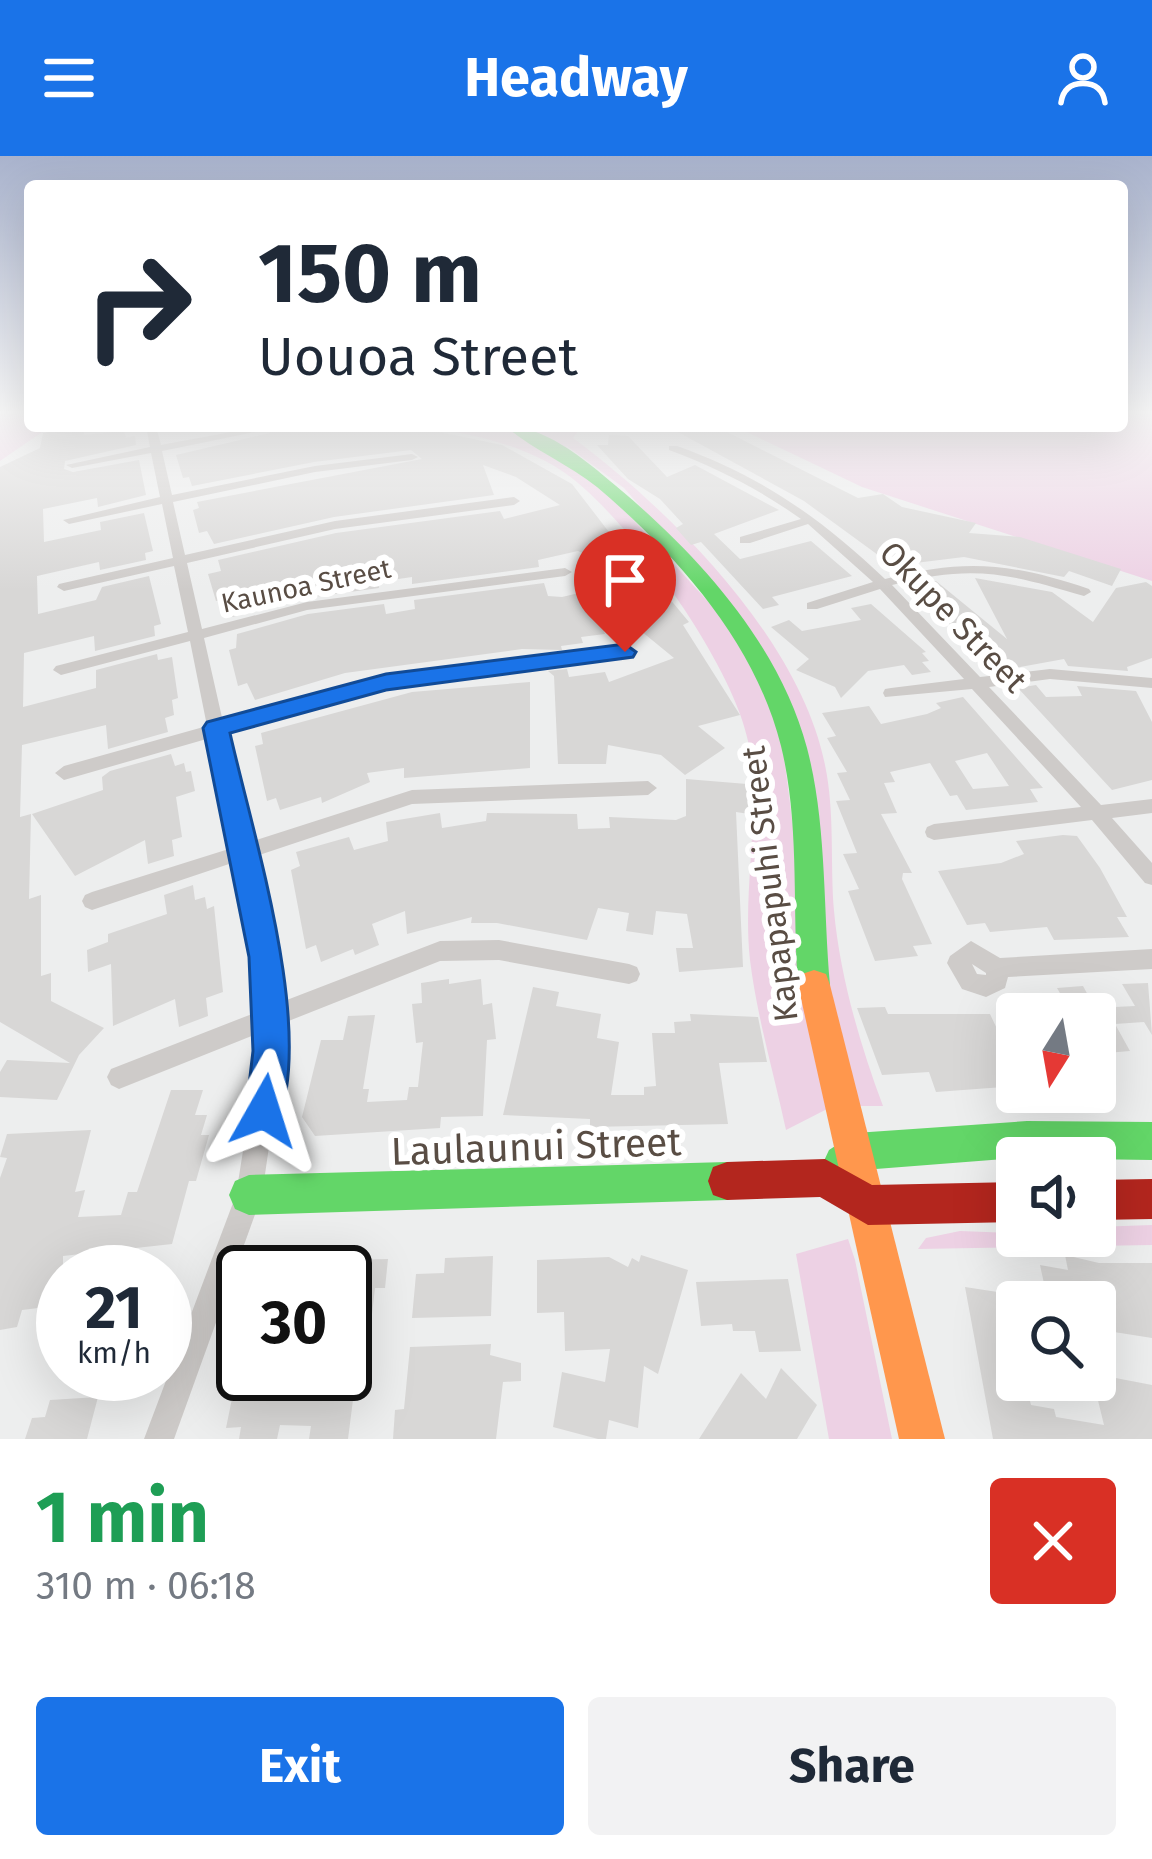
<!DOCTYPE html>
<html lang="en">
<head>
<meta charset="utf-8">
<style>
	body { margin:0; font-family:"Fira Sans",sans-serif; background:#f2f2f3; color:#1f2937; height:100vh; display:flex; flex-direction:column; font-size:45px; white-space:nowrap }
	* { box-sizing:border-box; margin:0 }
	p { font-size:39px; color:#747a83 }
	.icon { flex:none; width:66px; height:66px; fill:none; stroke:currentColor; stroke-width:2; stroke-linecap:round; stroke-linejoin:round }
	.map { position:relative; height:1283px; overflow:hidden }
	.sheet { display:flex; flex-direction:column; background:#fff; flex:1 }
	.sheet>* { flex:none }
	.hud { position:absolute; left:24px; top:24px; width:1104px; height:252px; border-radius:12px; box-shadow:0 12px 48px #0002; background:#fff; color:#1f2937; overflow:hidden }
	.needle { width:78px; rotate:191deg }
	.buttons { position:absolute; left:996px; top:837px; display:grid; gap:24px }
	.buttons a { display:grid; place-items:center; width:120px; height:120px; border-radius:12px; background:#fff; box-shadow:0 12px 48px #0002; font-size:60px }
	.speed { position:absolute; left:36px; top:1089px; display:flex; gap:24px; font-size:60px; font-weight:700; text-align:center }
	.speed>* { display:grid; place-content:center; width:156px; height:156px; border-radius:50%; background:#fff; box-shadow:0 12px 48px #0002; line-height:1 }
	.speed small { font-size:30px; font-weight:400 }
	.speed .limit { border:6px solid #111; border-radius:18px; background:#fff; color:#111 }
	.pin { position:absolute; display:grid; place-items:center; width:102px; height:102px; color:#fff; margin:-123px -51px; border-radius:50% 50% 50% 0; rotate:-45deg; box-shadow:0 0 12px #0007 }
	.pin .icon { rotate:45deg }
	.me { position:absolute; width:132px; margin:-66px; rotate:6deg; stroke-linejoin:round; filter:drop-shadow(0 0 9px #0008) }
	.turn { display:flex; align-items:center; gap:42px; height:252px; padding:0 36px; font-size:54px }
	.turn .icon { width:156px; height:156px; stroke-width:2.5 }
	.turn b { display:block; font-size:84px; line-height:102px }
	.round { display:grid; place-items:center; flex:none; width:126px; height:126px; border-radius:12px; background:#f2f2f3 }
	.overview { display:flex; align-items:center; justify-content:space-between; height:204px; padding:0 36px }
	h1 { font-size:72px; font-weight:700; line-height:90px; color:#1e9e55 }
	.action { display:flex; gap:24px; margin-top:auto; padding:24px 36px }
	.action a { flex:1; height:138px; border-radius:12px; background:#1a73e8; color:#fff; font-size:48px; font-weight:700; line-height:138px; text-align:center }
	.action a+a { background:#f2f2f3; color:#1f2937 }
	header { display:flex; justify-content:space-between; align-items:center; height:156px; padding:0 36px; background:#1a73e8; color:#fff; font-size:54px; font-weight:700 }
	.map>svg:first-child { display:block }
	.green { fill:#edd1e4 }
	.building { fill:#d8d7d6; fill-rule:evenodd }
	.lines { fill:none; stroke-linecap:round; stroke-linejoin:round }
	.street { fill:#cecbc9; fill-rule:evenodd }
	.fast { fill:#63d668; fill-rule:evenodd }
	.slow { fill:#ff974d; fill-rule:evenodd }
	.jam { fill:#b3261e; fill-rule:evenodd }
	.route { fill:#1a73e8; stroke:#114b97; stroke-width:3 }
	.labels { text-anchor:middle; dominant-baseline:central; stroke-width:12; stroke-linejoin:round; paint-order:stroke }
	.far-street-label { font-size:27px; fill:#594d44; stroke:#fff }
	.street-label { font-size:33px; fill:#594d44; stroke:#fff }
	.near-street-label { font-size:39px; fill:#594d44; stroke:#fff }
</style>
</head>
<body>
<header><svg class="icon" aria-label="menu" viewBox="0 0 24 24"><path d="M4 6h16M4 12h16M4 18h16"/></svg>Headway<svg class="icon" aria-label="person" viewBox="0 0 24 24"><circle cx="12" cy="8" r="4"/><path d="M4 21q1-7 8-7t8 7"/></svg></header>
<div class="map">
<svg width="1152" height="1283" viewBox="0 0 1152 1283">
	<rect width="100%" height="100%" fill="#edeeee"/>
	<path class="green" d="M0,254H30V270H51L0,305Z
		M1122,254H1152V425L862,331L734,270H1122Z
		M419,270H582L573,282C673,356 800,484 825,609C835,657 830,706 834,755C840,820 860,889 883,950H857L819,784L807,607L732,455L624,332L564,288L714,452L750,501L780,569L829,952L786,974C774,918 757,861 750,804C742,731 762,657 748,585C733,509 629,362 565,317C521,287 470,278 419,270Z
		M1152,1069V1089L918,1093L926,1082L960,1075L1095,1080V1071Z
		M848,1083L855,1104L892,1283H829L796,1098Z"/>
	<path class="building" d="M83,270L84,279L124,275L126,282L135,280L136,289L65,305L64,313L73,316L139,304L146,339L98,351L97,342L43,353L44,386L101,374L100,366L144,357L153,395L145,397L146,404L100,414L99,406L37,420L38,458L96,444L102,431L149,420L161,468L154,470L155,480L95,495L94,480L24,497L23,551L96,532V514L157,498L158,504L172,501L178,542L172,544L174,559L165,562L168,576L108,593L106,569L22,589L20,661L31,658L29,743L41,739V820L51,817V845L104,872L79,899L57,944L0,941V916L7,904L70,907L0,866V311L40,292L43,277Z
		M272,270L434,275L502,289L572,328L652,432L659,430L689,466L683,469L740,559L698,570L725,592L685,619L661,599L608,589L606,608H558L554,520L548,515L567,513L569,521L605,516L609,526L674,502L630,466L602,469L605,478L581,481L583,487L561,490L562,494L522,493L345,517L255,544L247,527L238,530L229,494L236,492L237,478L308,458L384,448L386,458L415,453L414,444L544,427L548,440L562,441L604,431L587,399L578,395L538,404L539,411L412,428V421L378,426L379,432L306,442L232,461L225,443L216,445L208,418L221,415L218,404L336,377L500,355L504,363L560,349L516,321L483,309L494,339L334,361L214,388L207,375L199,377L193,354L199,352L197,346L422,303L411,294L314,306L192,330L189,321L183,322L176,299L270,277Z
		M667,270L717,271L858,342L883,338L902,351L976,367L969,377L1020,381L1121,413L1112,430L1069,415L1064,421L964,401L915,407L919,411L900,415L804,345Z
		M609,279L628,280L667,321L695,309L779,354L714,378L740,403L811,385L852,420L772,441L779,449L763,453L701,386L691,389L676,372L683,368L660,343L628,323L597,289H608Z
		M975,422L1052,436L1093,466L1116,432L1146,426L1152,430V502L1127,511L1128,515L1068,510L1064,503L1004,514L999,507L985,508L959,472H952L915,428L936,425L1007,483Z
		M871,448L926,496L922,497L929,505L922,506L931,516L912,519L904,509L868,515L841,542L835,531L796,514L809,503L771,471L789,464L802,475L861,464L851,452Z
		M530,526V612L404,622V612L367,617L370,626L322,647L321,641L280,654L276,642L267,645L255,590L263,588L261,577L412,536Z
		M1036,529L1046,541L1082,540L1077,530L1136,535L1152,566V624L1112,634L1018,532Z
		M963,541L1043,632L1030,633L1038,646L966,654L957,639L950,640L930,607L890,616L895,626L884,627L897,657L881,658L912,717H903L902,723L932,788L913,790L918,800L875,805L848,735L859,733L843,698L857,697L836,645L850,644L837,617L847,616L827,582L836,580L822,557L869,550L881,568L927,558L941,552L936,547ZM987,597L1009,630L973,633L955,605Z
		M171,598L175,610L184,607L186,616L191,615L195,635L176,641L182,681L172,684L174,700L148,708L145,684L75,720L32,658L103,634L102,621L110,615Z
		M686,623L747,628L749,658L736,656L743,811L679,816L676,792H693L687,758L656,755L653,779L626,775L629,757L598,752L587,784L497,767H471L472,761L407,778L405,755L372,768L379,789L355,799L353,793L321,806L316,789L306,793L291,714L300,710L296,696L349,681L354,694L388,685L386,666L440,657L442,672L486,665L487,657L577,658L578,673L610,672L609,661L676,664L686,660Z
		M1063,679L1077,680L1100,712L1127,761H1117L1129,781L1054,784L1047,771L990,776L985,767L967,769L938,715L1001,707L1024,698L1016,685Z
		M193,729L195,744L205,741L207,753L214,750L223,836L206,842L208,860L179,871L175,843L113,870L111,808L88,816L87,794L108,786V778L167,758L164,739Z
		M449,823V828L481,823L483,849L492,847L496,883L487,884L483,960L441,961L440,972L315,980L302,961L321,884H343L348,860L375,859L363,933H369L367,946L407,944L409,931H418L423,886L416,887L412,848L422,847L421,827Z
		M1148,827L1152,879L1144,866L1115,868L1130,895L1095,898V858H1035L1027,842L1061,839L1057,832L1083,830L1095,852L1135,850L1122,828Z
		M533,831L559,836L556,850L601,858L597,882L619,886L611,939H644V931L656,930L652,877H675L674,866L691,865L690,858L758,861L767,906L719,907L728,968L590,971V963L503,959Z
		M885,851L888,858H990L999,877L1017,876V930L936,936L929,916L882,919L857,852Z
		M171,934H203L195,959H207L201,979H209L196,1025H189L172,1088L63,1100V1149L22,1154L17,1171L0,1174V1022L7,1002L0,1001L7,978L91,974L75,1036L85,1034L78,1061L121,1059L128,1036H137Z
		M641,1099L688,1114L658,1218L644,1210L638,1272L609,1264L606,1283H598L553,1271L562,1216L605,1226L610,1193L565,1195L564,1156L537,1157V1104L609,1101L628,1111L632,1102L639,1106Z
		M1065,1099L1099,1107H1152V1182L1095,1173V1146H1048L1040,1109L1068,1114Z
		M493,1100L491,1160L412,1162L416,1118L444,1117L445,1102Z
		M388,1103L385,1132H375L372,1158H364L348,1283H309L311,1270L280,1269L277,1283H239L241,1271L226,1272L237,1218H345V1104Z
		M788,1123L801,1195L759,1196L755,1175H733L732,1168L701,1170L696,1126Z
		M965,1131L1017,1139V1224L1025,1225L1031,1249L1054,1253L1056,1261L1104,1269L1093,1224L1100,1219L1152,1229V1283H993Z
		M491,1188L490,1199L521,1207V1225L503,1226L496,1283H393L395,1254L404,1253L410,1191Z
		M781,1212L817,1249L797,1283H699L741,1217L766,1243Z
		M98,1241L87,1283H25L32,1262L45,1261L50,1244Z"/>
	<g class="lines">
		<path class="street" d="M146,270H156L161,289L263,270L269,273L162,295L172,339L315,310L412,298L418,301L412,304L315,316L173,346L185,399L335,365L514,341L520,345L514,349L335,373L187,407L202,473L307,446L565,412L572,416L565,420L307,454L204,482L223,566L386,521L625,491L633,496L625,501L386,531L225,577L250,686L412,634L648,625L657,632L648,639L412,648L253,701L276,801L279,847L440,785L499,784L629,808L637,811L640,818L637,825L629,828L499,804L440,805L281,868L283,894L262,1039L174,1283H144L236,1039L259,894V877L119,933L111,929L107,921L111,913L257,856L254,801L235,706L92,754L85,751L82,745L85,739L92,736L232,692L210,582L64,624L55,617L64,610L207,570L190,485L61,519L53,514L56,510L188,476L174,410L64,435L57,431L59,428L173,402L162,348L69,368L63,364L160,341L151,297L72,312L66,309L150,291Z
			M669,290H677C761,320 821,362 885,423C966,402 1011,407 1089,433L1091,436L1084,440C1006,417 973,408 892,429L980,521L1050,513L1152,522V532L1050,523L989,531L1101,649L1152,643V657L1112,662L1152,707V729L1145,727L1092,664L934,684L927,681L925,676L927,671L934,668L1081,651L972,533L885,541L883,537L885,533L891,532L964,523L880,433L817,453H807V447L873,426L808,368L750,387H740V381L801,363C759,333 717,312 669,294Z
			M971,785L1000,802L1152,793V813L1008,821L1005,832L986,841L962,833L947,807L950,800ZM972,808L986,817V819L977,818Z"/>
		<path class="fast" d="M505,270C548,270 591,309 622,335C701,402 780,490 807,592C827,668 823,751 830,829L826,840L814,844L802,840L798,829C792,751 800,667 781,590C755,486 677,399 597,331C568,308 532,293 505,270Z
			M1027,965L1152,966V1004L1017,1002L863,1014L842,1026L829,1020L823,1007L829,994L855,977Z
			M727,1006L741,1011L746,1025L741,1039L727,1044L249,1059L235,1053L229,1039L235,1025L249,1019Z"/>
		<path class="slow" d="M814,814L826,818L830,829L945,1283H899L798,829L802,818Z"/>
		<path class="jam" d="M825,1003L872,1029L1017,1026V1066L868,1069L820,1041L727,1044L713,1039L708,1025L713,1011L727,1006Z
			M1152,1023V1063L1095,1064V1024Z"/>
	</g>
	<linearGradient id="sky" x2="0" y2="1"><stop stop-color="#a9b3cd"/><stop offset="0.59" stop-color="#f7f7f7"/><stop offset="1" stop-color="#f7f7f7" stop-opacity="0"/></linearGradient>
	<rect width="1152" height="434" fill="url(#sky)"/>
	<path class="route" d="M625,488L636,496L633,501L386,534L230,577C252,676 316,874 277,968L264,973L251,968L246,955L253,895L249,801L203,572L207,566L386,518Z"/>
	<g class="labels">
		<g class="far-street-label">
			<text transform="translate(306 430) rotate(-12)">Kaunoa Street</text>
		</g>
		<g class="street-label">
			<text transform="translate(953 461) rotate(46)">Okupe Street</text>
			<text transform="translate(770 728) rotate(-97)">Kapapapuhi Street</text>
		</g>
		<g class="near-street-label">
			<text transform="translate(536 991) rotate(-2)">Laulaunui Street</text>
		</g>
	</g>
</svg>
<div class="buttons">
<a><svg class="needle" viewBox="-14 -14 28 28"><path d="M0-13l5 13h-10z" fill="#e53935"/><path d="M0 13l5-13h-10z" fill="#747a83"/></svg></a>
<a><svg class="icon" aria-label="sound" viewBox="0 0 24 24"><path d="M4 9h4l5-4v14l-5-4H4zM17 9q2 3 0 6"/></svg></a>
<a><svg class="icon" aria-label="search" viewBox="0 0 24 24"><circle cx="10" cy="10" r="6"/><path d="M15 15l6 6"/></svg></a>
</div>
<div class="speed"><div>21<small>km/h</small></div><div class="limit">30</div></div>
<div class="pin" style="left:625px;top:496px;background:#d93025"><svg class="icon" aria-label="arrive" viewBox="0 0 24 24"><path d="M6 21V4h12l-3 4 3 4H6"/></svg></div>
<svg class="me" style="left:264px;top:955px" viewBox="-20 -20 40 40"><path d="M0-17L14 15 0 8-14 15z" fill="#1a73e8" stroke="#fff" stroke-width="4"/></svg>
<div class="hud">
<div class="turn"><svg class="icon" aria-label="right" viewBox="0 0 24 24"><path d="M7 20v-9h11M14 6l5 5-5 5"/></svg><div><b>150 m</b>Uouoa Street</div></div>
</div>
</div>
<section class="sheet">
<div class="overview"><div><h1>1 min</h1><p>310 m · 06:18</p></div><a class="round" style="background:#d93025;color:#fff"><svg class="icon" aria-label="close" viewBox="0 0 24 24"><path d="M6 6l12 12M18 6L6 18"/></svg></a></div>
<div class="action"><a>Exit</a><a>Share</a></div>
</section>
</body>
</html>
